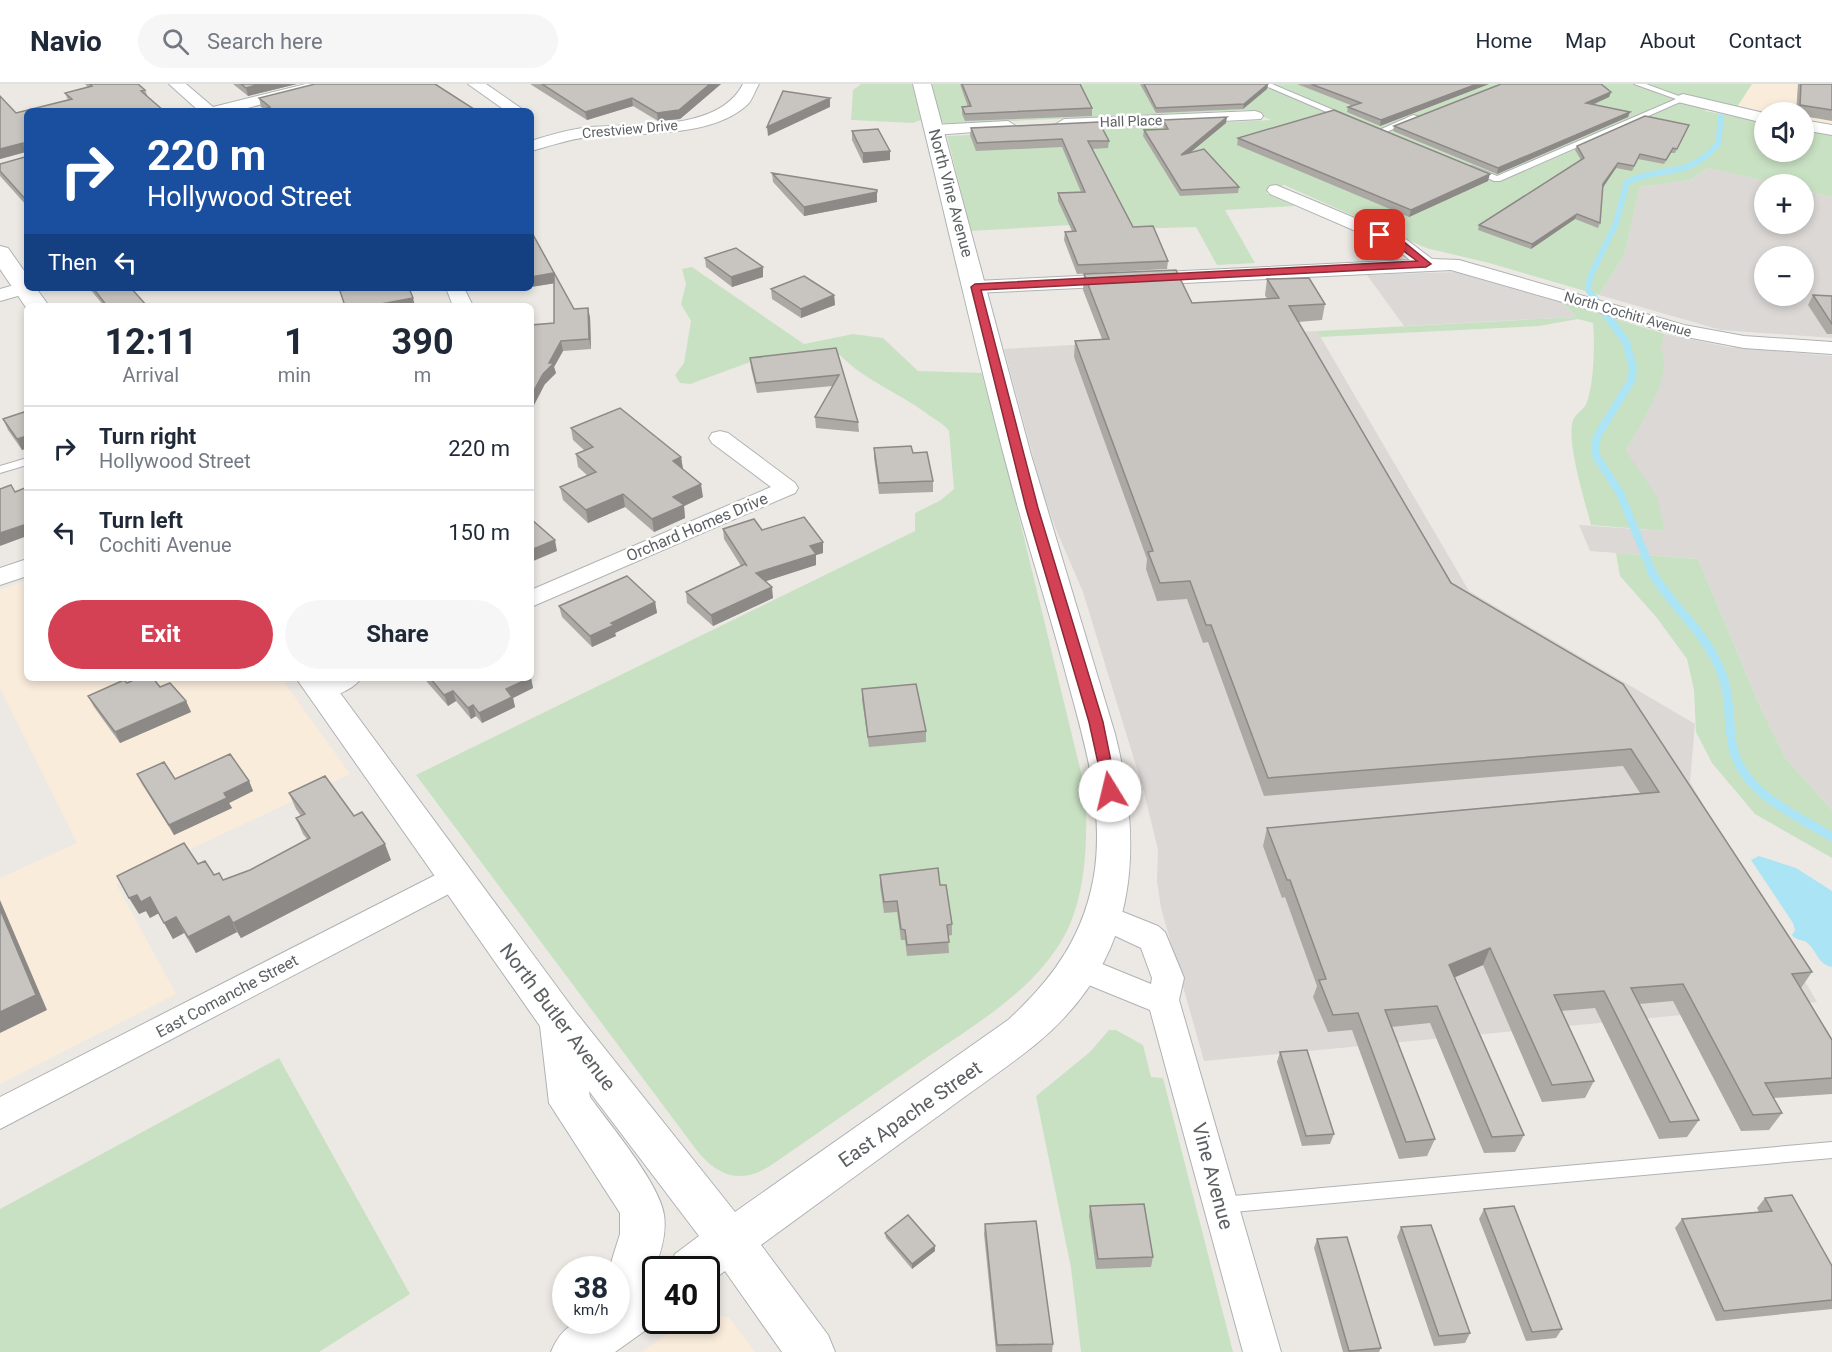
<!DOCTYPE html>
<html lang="en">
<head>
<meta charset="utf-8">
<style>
	body { margin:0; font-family:Roboto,sans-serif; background:#f6f6f7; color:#1f2937; height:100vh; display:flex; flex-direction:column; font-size:22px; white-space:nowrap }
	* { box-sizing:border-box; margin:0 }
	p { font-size:20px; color:#747a83 }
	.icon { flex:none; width:33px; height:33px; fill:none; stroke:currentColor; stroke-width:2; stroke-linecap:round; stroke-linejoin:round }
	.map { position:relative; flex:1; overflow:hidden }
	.side { position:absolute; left:24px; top:219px; width:510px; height:378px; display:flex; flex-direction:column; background:#fff; border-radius:9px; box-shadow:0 3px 9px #0003 }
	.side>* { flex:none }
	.guide { position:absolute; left:24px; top:24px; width:510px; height:183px; border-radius:9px; box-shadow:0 3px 9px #0003; background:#1a4fa0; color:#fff; overflow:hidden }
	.controls { position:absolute; left:1754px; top:18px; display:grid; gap:12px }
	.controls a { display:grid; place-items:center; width:60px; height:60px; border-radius:50%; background:#fff; box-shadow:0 3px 9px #0003; font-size:30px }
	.speed { position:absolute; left:552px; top:1172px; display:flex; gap:12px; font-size:30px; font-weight:700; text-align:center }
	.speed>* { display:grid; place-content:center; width:78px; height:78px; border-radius:50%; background:#fff; box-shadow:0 3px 9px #0003; line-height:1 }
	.speed small { font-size:15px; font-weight:400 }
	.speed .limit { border:3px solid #111; border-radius:9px; background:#fff; color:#111 }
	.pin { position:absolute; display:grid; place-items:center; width:51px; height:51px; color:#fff; margin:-26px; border-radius:12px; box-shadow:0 3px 9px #0006 }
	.me { position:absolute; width:66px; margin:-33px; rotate:351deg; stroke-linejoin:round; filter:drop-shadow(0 0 4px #0008) }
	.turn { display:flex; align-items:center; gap:21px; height:126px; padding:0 24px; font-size:27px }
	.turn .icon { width:78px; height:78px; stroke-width:2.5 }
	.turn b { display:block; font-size:42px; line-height:51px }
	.then { display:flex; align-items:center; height:57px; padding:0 24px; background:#0003; gap:12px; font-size:22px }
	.eta { display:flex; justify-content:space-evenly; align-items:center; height:102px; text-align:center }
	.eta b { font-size:36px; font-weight:700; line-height:42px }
	.primary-button { display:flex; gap:12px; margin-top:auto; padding:12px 24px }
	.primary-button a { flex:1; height:69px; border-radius:36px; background:#d54154; color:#fff; font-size:24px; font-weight:700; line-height:69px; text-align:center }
	.primary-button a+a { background:#f6f6f7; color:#1f2937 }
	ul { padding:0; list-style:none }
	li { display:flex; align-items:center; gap:18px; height:84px; padding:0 24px; border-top:2px solid #e0e1e3 }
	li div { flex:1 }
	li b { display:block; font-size:22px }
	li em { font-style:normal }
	header { display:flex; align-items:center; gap:36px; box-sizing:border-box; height:84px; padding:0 30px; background:#fff; border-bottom:2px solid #e0e1e3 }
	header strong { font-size:28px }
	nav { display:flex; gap:33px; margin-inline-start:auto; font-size:21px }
	.search { width:420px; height:54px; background:#f6f6f7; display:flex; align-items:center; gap:15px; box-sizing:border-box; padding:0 21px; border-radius:33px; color:#747a83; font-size:22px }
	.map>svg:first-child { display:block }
	.commercial { fill:#faecdb }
	.industrial { fill:#dbd8d6; fill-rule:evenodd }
	.green { fill:#c9e1c3 }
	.water { fill:#abe4f5 }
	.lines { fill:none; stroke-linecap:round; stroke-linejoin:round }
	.stream-far2 { stroke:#abe4f5; stroke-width:6 }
	.stream-far1 { stroke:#abe4f5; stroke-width:8 }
	.stream { stroke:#abe4f5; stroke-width:9 }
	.lane-casing { stroke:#afb2b4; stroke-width:2 }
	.street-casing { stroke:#afb2b4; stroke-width:2 }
	.secondary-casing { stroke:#aeb2b5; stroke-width:2 }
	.lane { fill:#fff; fill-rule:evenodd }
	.street { fill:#fff; fill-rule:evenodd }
	.secondary { fill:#fff; fill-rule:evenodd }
	.wall { fill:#aca9a5 }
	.shaded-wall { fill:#8c8986 }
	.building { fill:#c8c4c0; stroke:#8c8986; stroke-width:1.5 }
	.route { fill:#d54154; stroke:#8a2a37; stroke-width:1.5 }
	.labels { text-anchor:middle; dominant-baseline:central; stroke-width:5; stroke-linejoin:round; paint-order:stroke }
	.far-street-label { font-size:14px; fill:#5c6062; stroke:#fff }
	.street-label { font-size:16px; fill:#5c6062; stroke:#fff }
	.near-street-label { font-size:20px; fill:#5c6062; stroke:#fff }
</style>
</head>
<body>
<header>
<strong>Navio</strong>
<div class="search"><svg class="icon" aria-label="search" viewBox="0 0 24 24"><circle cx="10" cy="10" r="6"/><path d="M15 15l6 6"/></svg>Search here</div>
<nav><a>Home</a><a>Map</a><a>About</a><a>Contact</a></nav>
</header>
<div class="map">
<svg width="1832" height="1268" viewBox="0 0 1832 1268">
	<rect width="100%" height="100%" fill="#ece9e4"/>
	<path class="commercial" d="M1752,0H1832V43L1803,38V28H1764V31L1737,23Z
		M27,496V594H281L350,690L116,800L176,910L0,1000V794L77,759L0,604V506Z
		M707,1228L729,1234L755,1268H642L687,1236H706Z"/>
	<path class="industrial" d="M1708,84L1779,100H1764V140H1803V106L1832,113V254L1721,246L1599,211L1624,172L1640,103L1690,96ZM1764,172H1803V212H1764Z
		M1455,188L1563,219L1576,233L1404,242L1367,191Z
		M1317,247L1469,507L1695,640L1690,698L1817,918L1204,977L1161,824L1157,797L1158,766L1144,708L1083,508L1055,443L1042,406L1004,265Z
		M1665,250L1728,263L1832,272V726L1786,675L1758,618L1698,475L1590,467L1579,441L1665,447L1626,367L1651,319L1664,286L1660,262Z"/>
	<path class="green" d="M861,0H912L921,36L913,39L851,36L853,6Z
		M932,0H1752L1737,23L1704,19L1705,27L1764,38V68H1803V45L1832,50V113L1803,106V100H1779L1708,84L1690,96L1640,103L1624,172L1599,211L1489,179L1426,164L1284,101L1266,109L1295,122L1225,126L1255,179L1217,181L1196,143L1092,146L1089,140L971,147L947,52L1271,36L1247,26L947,40L941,38Z
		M692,183L804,260L853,250L883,254L918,287L984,289L1086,709C1087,754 1087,805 1067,847C1036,908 970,943 916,981C867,1015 819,1048 770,1082C741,1100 719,1093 698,1068L416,691L915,447V429L941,416L954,405L949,347C944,340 937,337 930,332C902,310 865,297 840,271L756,276L690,300L680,299L675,291L684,279L691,237L681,220L686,200L682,185Z
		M1563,219L1665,250C1657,267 1666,271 1664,286C1661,308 1637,346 1626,367L1657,413L1665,447L1591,441C1585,417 1566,358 1573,336C1576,329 1585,325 1587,318C1594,298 1595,260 1593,239L1578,235L1539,242L1320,253L1317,247L1576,233Z
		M1616,469L1698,475L1758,618L1786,675L1832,726V774L1755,730L1712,679L1696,648L1694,606L1687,575L1657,534L1620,492Z
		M1109,946H1116L1143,961L1151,993L1163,994L1233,1268H1081L1071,1184L1036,1012L1090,968Z
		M279,974L410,1210L319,1268H0V1125Z"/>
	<path class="water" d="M1759,772L1796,784L1832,807V883C1817,880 1817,866 1806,858C1800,855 1797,857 1792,851L1795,846L1793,839L1751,776Z"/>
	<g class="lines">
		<path class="stream-far2" d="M1595,216L1588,206L1590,193L1616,139L1627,98C1665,80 1685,97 1718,60L1721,33"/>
		<path class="stream-far1" d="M1594,214L1626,258L1633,284L1631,297L1599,349L1595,359L1596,372L1620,409L1652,488"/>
		<path class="stream" d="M1651,487C1671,522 1703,545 1719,583C1732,611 1727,636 1733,664C1743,709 1796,731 1832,753"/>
		<g class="lane-casing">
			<path id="lane" d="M1261,0H1272L1350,33L1343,35Z
				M1634,0H1646L1687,15L1500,97H1494L1468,85L1472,82L1497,92L1676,15Z
				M1413,31L1420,33L1384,49L1377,47Z
				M27,374V381L0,389V382Z
				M1832,1058V1074L1222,1129L1216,1127L1213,1121L1216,1115L1222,1113Z"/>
		</g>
		<g class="street-casing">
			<path id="street" d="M169,0H186L213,23L306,0H332L329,3L236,27H199Z
				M468,0H486L525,27H506Z
				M743,0H759C755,6 753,15 748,20C712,55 635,48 589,53C569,55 550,62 531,67V57C550,51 570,45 590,43C637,39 719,48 743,0Z
				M1683,10L1764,29V39L1678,18L1675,15L1678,12Z
				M1255,27L1261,29L1263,32L1261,35L1064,45L1056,40L1064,35Z
				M1803,36L1832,41V51L1803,46Z
				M1008,37L1016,42L1014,45L934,51L926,46L934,41Z
				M1276,101L1407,156L1432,175L1459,176L1684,241L1744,252L1832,258V270L1744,264L1681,252L1451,186L975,209L966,203L975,197L1410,176L1395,164L1270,110L1267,106L1270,102Z
				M25,198L27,204H34L32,208L0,217V205Z
				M446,204H464L473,222H453Z
				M720,347L728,349L795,399L798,404L795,409L531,523V506L771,403L712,359L709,354L712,349Z
				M27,475V492L0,501V484Z
				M324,594H361C353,607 326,617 312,612L308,606L312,600Z
				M453,782L464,786L468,794L464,802L0,1045V1013Z
				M1103,820L1158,842L1165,848L1184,894L1179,916L1281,1268H1243L1150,926L1069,893L1064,884L1069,875L1080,871L1151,900L1152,894L1141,864L1092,841L1088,832L1092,823Z"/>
		</g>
		<g class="secondary-casing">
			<path id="secondary" d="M913,0H931L1031,371L1115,650C1145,769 1137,877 1036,960C1008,983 977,1003 948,1025C885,1070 823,1116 761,1161L828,1251L835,1268H782L725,1187L706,1201V1185H668L675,1170L699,1152L589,1007L590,1013C610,1041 660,1100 664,1131C667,1151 660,1172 652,1190L656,1189V1236H660L615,1268H551C565,1234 584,1236 616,1236V1185H609L620,1150V1129L549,1019L540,942L296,594H329L574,926L735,1128L1008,936C1054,894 1086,849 1095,785C1103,724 1086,663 1070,605C1054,544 1035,484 1018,424C979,283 948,141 913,0Z
				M0,162L8,164L27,191V204H36L49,222H27V225L0,185Z"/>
		</g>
		<use href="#lane" class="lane"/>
		<use href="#street" class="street"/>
		<use href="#secondary" class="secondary"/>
	</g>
	<path class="wall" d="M85,0H138L145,6L148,13L27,27V122L0,92V80L25,73V68L0,75L16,29L68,16L65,9L88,3Z
		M233,0H297L248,12Z
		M530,0H721L680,35L658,37L633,22L587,36Z
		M960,0H1080L1092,24V32L965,37L962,30V23H968Z
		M1140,0H1268L1267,5L1243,25L1156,29Z
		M1297,0H1489L1380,42L1347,28L1348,23L1353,22Z
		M1798,0H1832V37L1803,32V28H1796Z
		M1611,8L1609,13L1593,21L1628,33L1497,90L1393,47L1394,42Z
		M259,14L477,27H262V26L264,25L261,23Z
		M1163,36L1226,39L1191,68L1239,103L1238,109L1180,112L1143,52L1144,46L1164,45L1163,42Z
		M1689,41L1675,69H1671L1664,80L1638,75L1632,87L1616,84L1603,103L1600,139L1598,144L1575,135L1531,165L1478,146L1479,141L1581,76L1575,66L1577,62Z
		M971,44L1109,57L1108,64L1092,65L1133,143L1168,177L1167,185L1077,190L1064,156L1065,148L1072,147L1058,117V109L1081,108L1062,63L976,67L970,51Z
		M852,47L890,67V76L863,79L852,56Z
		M1238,54L1488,97L1409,133L1237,61Z
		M772,89L877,118L804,132L773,98Z
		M531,147L574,225L590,233L591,265L563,267L554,283L556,289L545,300L554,239V199L531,203Z
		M705,174L763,183V193L732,203L706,183Z
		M1084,190L1192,219L1267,215L1265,211L1267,195L1325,220L1322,236L1298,238L1451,499L1623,600L1812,888L1801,904L1832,956V1010L1774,1014L1782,1029L1769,1046L1741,1047L1673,917L1639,920L1699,1036L1687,1053L1659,1055L1595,924L1561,927L1594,997L1585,1014L1542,1018L1483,881L1454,893L1524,1051L1515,1068L1484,1069L1430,939L1391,943L1435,1055L1427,1072L1399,1075L1352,946L1328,948L1313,913L1317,902L1285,813L1282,814L1263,762L1267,744L1640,709L1623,682L1264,712L1208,558L1203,559L1187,515L1157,517L1146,485L1147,475L1074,273L1075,257L1102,255L1083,206Z
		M89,204H131L147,222H104Z
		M771,205L834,211L835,221L801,234L772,215Z
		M1813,211L1832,212V250H1827L1808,221Z
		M836,264L858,338L859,348L816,344L815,333L833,302L757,309L751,284L750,274Z
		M27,327V364L22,366L8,346L3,335Z
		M571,344L681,373L683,385L703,413L684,422L685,434L654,448L625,423L588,439L563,416L560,403L588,392L578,383L576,370L585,367L573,356Z
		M874,364L913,369L933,397V408L879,410L874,374Z
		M723,445L762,446L823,458V469L816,471V481L765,497L773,514L713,542L687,519L686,508L741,482L724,455Z
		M655,518L657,529L615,549L616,552L592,563L562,533L559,522Z
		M426,594H531L533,604L513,614L515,623L482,639L476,632L471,635L456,617L448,622L427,598Z
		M127,599L160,603L186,617L191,628L120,659L94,623L88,612Z
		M862,605L926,647V658L869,663L862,616Z
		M137,690L175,695L249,697L253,707L229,719L232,724L174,751L142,700Z
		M289,709L354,732L391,776L241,854L237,848L196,869L184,849L173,855L159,829L150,834L146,827L139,830L198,780L214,791L223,796L250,786L307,755L303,750L296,734L301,732L296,725Z
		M880,791L940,801L952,840V851L948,852L949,869L907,872L905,856H901L897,828L884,829L880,802Z
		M1280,968L1334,1050L1330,1060L1302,1062L1277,978Z
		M1765,1114L1832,1182V1225L1716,1237L1675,1144L1682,1135L1759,1128L1757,1124Z
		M1090,1122L1153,1173L1151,1183L1096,1185L1089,1132Z
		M1484,1125L1562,1245L1556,1254L1526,1257L1479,1135Z
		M985,1140L1053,1260L1052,1268H996L984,1150Z
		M1401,1143L1470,1249L1465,1259L1434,1262L1397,1153Z
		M885,1149L935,1167L912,1185L886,1154Z
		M1317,1155L1381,1264L1379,1268H1343L1314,1164Z"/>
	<path class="shaded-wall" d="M260,0H297L248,12L246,4Z
		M710,0H721L680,35L658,37L657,29Z
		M1268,0L1267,5L1243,25L1244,20Z
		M1477,0H1489L1380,42L1381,36Z
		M1611,8L1609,13L1584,24L1586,19Z
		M632,14L633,22L587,36L585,28Z
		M830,14V23L768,52L767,43Z
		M1630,28L1628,33L1497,90L1498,84Z
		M1227,33L1226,39L1180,77L1181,71Z
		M23,59L26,68L0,75V65Z
		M890,67V76L863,79V69Z
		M1618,79L1616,84L1602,105L1603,100Z
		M1490,90L1488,97L1409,133L1411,126Z
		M877,108V118L804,132V123Z
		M1577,130L1575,135L1531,165L1532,160Z
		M763,183V193L732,203L731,193Z
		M554,189L556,199L531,203V193Z
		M514,204H528L515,207Z
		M834,211L835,221L801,234V225Z
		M413,214L415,222H370Z
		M588,224L590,233L591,265L589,255Z
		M561,257L563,267L554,283L556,289L545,300L531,327V312Z
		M27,352V364L22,366L17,355Z
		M681,373L683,386L673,377Z
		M701,400L703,413L684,422L685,434L654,448L652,435L673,413Z
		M623,410L625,423L588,439L586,426Z
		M27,440V452L0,462V449Z
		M555,456L557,467L531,478V466Z
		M823,458V469L816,471V481L757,500L756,489L810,462Z
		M772,503L773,514L713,542L711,531Z
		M655,518L657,529L615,549L616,552L592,563L590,552L611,539Z
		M531,594L533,604L513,614L515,623L482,639L479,629L506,605Z
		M453,607L456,617L448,622L444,611Z
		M186,617L191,628L120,659L115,648Z
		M473,621L476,632L471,635L468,624Z
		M249,697L253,707L229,719L232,724L174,751L169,741L224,709Z
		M385,760L391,776L241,854L233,839Z
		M137,811L150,813L159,829L150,834L146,827L139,830L129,814Z
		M0,816L47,926L0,949Z
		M229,832L237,848L196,869L188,853Z
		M176,833L184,849L173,855L164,839Z
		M1490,864L1483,881L1442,899L1449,881Z
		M935,1162V1167L912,1185V1180Z"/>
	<path class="building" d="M90,0H138L145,6L141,7L164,27H27V117L0,87V80L25,73L26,61L23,59L0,65V12L16,29L72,15L65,9L92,2Z
		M241,0H260L246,4Z
		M315,0H435L477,27H264L262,26L270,23L259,14Z
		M542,0H710L679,26L657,29L632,14L585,28Z
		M962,0H1080L1092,24L965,30L962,23L971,22Z
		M1144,0H1268L1244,20L1156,24Z
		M1311,0H1477L1381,36L1348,23L1361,19Z
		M1501,0H1601L1611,8L1586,19L1630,28L1498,84L1394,42Z
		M1801,0H1832V26L1800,21Z
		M783,7L830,14L767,43Z
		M1334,26L1490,90L1411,126L1238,54Z
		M1645,32L1689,41L1677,65L1673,64L1666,76L1640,70L1634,82L1618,79L1603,100L1600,139L1577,130L1532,160L1479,141L1584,74L1577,62Z
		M1227,33L1181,71L1204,65L1239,103L1181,106L1144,46L1168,45L1163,36Z
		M1099,38L1109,57H1088L1133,143L1153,142L1168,177L1078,181L1065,148L1076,147L1058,109L1085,108L1062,55L977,59L971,44Z
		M878,45L890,67L863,69L852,47Z
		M772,89L877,106V108L804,123Z
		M531,147L574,225L588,224L589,255L561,257L549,279H554L543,290L531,312V241L554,239V189L531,193Z
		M736,164L763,183L731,193L705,174Z
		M1176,186L1192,219L1279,214L1267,195L1309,194L1325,220L1289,222L1451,499L1623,600L1812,888L1792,890L1832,956V994L1765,999L1782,1029L1753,1031L1683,900L1631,904L1699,1036L1670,1038L1604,907L1554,911L1594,997L1552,1001L1490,864L1449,881L1524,1051L1492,1053L1437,922L1385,926L1435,1055L1406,1058L1358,929L1333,931L1319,896L1326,895L1290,796H1287L1267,744L1659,708L1631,665L1268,694L1211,541H1206L1190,497L1160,499L1148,468L1153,467L1075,257L1109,255L1084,190Z
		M804,192L834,211L801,225L771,205Z
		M93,204H131L147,222H107Z
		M339,204H409L413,214L370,222H345Z
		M1813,211L1832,212V240Z
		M836,264L858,338L815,333L839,291L756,299L750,274Z
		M620,324L681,373L673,377L701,400L673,413L684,421L652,435L623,410L586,426L560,403L596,388L576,370L593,363L571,344Z
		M27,327V352L17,355L3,335Z
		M911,362L913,369L927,368L933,397L879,399L874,364Z
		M11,401L15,408L27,403V440L0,449V405Z
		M804,433L823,458L810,462L816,470L756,489L772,503L711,531L686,508L745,480L747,482L723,445L754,435L762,446Z
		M531,435L555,456L531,466Z
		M627,492L655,518L611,539L614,541L590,552L559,522Z
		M138,594H153L160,603L170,599L186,617L115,648L88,612L124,596L127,599Z
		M430,594H530L506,605L512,613L479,629L473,621L468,624L453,607L444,611Z
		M916,600L926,647L868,653L862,605Z
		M230,670L249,697L224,709L227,714L169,741L137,690L164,678L175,695Z
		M325,692L354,732L362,728L385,760L233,839L229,832L188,853L176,833L164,839L150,813L141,818L137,811L129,814L117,792L184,759L198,780L205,777L214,791L219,789L223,796L250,786L310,754L296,734L305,730L289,709Z
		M938,784L940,801H946L952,840L947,841L949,858L907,861L905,846L901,845L897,817L884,818L880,791Z
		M0,825L36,911L0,928Z
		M1307,966L1334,1050L1306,1052L1280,968Z
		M1792,1111L1832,1182V1216L1724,1227L1682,1135L1772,1127L1765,1114Z
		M1144,1120L1153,1173L1098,1175L1090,1122Z
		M1514,1122L1562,1245L1532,1248L1484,1125Z
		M908,1131L935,1162L912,1180L885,1149Z
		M1036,1137L1053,1260L997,1261L985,1140Z
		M1431,1141L1470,1249L1439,1252L1401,1143Z
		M1347,1153L1381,1264L1349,1267L1317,1155Z"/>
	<path class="route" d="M1377,149L1404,158L1431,180L1426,183L981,206L1038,424L1103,638L1117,707L1115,711H1105L1089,638L1026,424L971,203L975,200L1417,177L1397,162L1377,153Z"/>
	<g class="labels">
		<g class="far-street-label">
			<text transform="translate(1131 37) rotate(-2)">Hall Place</text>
			<text transform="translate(630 45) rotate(-5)">Crestview Drive</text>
			<text transform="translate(1628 230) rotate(16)">North Cochiti Avenue</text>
		</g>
		<g class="street-label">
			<text transform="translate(951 109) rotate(75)">North Vine Avenue</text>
			<text transform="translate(697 443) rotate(-23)">Orchard Homes Drive</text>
			<text transform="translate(227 912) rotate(-28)">East Comanche Street</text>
		</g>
		<g class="near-street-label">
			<text transform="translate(558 933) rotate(53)">North Butler Avenue</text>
			<text transform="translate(910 1030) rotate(-35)">East Apache Street</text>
			<text transform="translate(1213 1092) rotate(75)">Vine Avenue</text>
		</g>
	</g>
</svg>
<div class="controls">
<a><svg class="icon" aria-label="sound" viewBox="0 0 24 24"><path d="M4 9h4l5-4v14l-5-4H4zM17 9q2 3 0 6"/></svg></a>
<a>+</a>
<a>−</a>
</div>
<div class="speed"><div>38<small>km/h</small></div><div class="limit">40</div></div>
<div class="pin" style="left:1380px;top:151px;background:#d93025"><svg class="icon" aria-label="arrive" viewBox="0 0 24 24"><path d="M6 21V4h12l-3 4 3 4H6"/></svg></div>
<svg class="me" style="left:1110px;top:707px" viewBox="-20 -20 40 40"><circle r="19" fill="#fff"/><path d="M0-13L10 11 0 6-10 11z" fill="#d54154"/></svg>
<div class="guide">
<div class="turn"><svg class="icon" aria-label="right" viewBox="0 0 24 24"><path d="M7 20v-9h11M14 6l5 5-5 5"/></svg><div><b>220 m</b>Hollywood Street</div></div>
<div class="then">Then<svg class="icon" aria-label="left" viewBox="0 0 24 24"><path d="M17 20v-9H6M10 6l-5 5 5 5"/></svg></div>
</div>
<section class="side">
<div class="eta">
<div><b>12:11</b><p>Arrival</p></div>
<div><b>1</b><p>min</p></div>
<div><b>390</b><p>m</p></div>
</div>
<ul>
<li><svg class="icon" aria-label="right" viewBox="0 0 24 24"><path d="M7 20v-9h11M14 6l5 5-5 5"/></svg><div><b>Turn right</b><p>Hollywood Street</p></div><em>220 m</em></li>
<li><svg class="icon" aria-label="left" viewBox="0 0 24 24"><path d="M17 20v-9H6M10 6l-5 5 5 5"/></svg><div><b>Turn left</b><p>Cochiti Avenue</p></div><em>150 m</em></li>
</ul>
<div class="primary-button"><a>Exit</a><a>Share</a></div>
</section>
</div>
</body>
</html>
